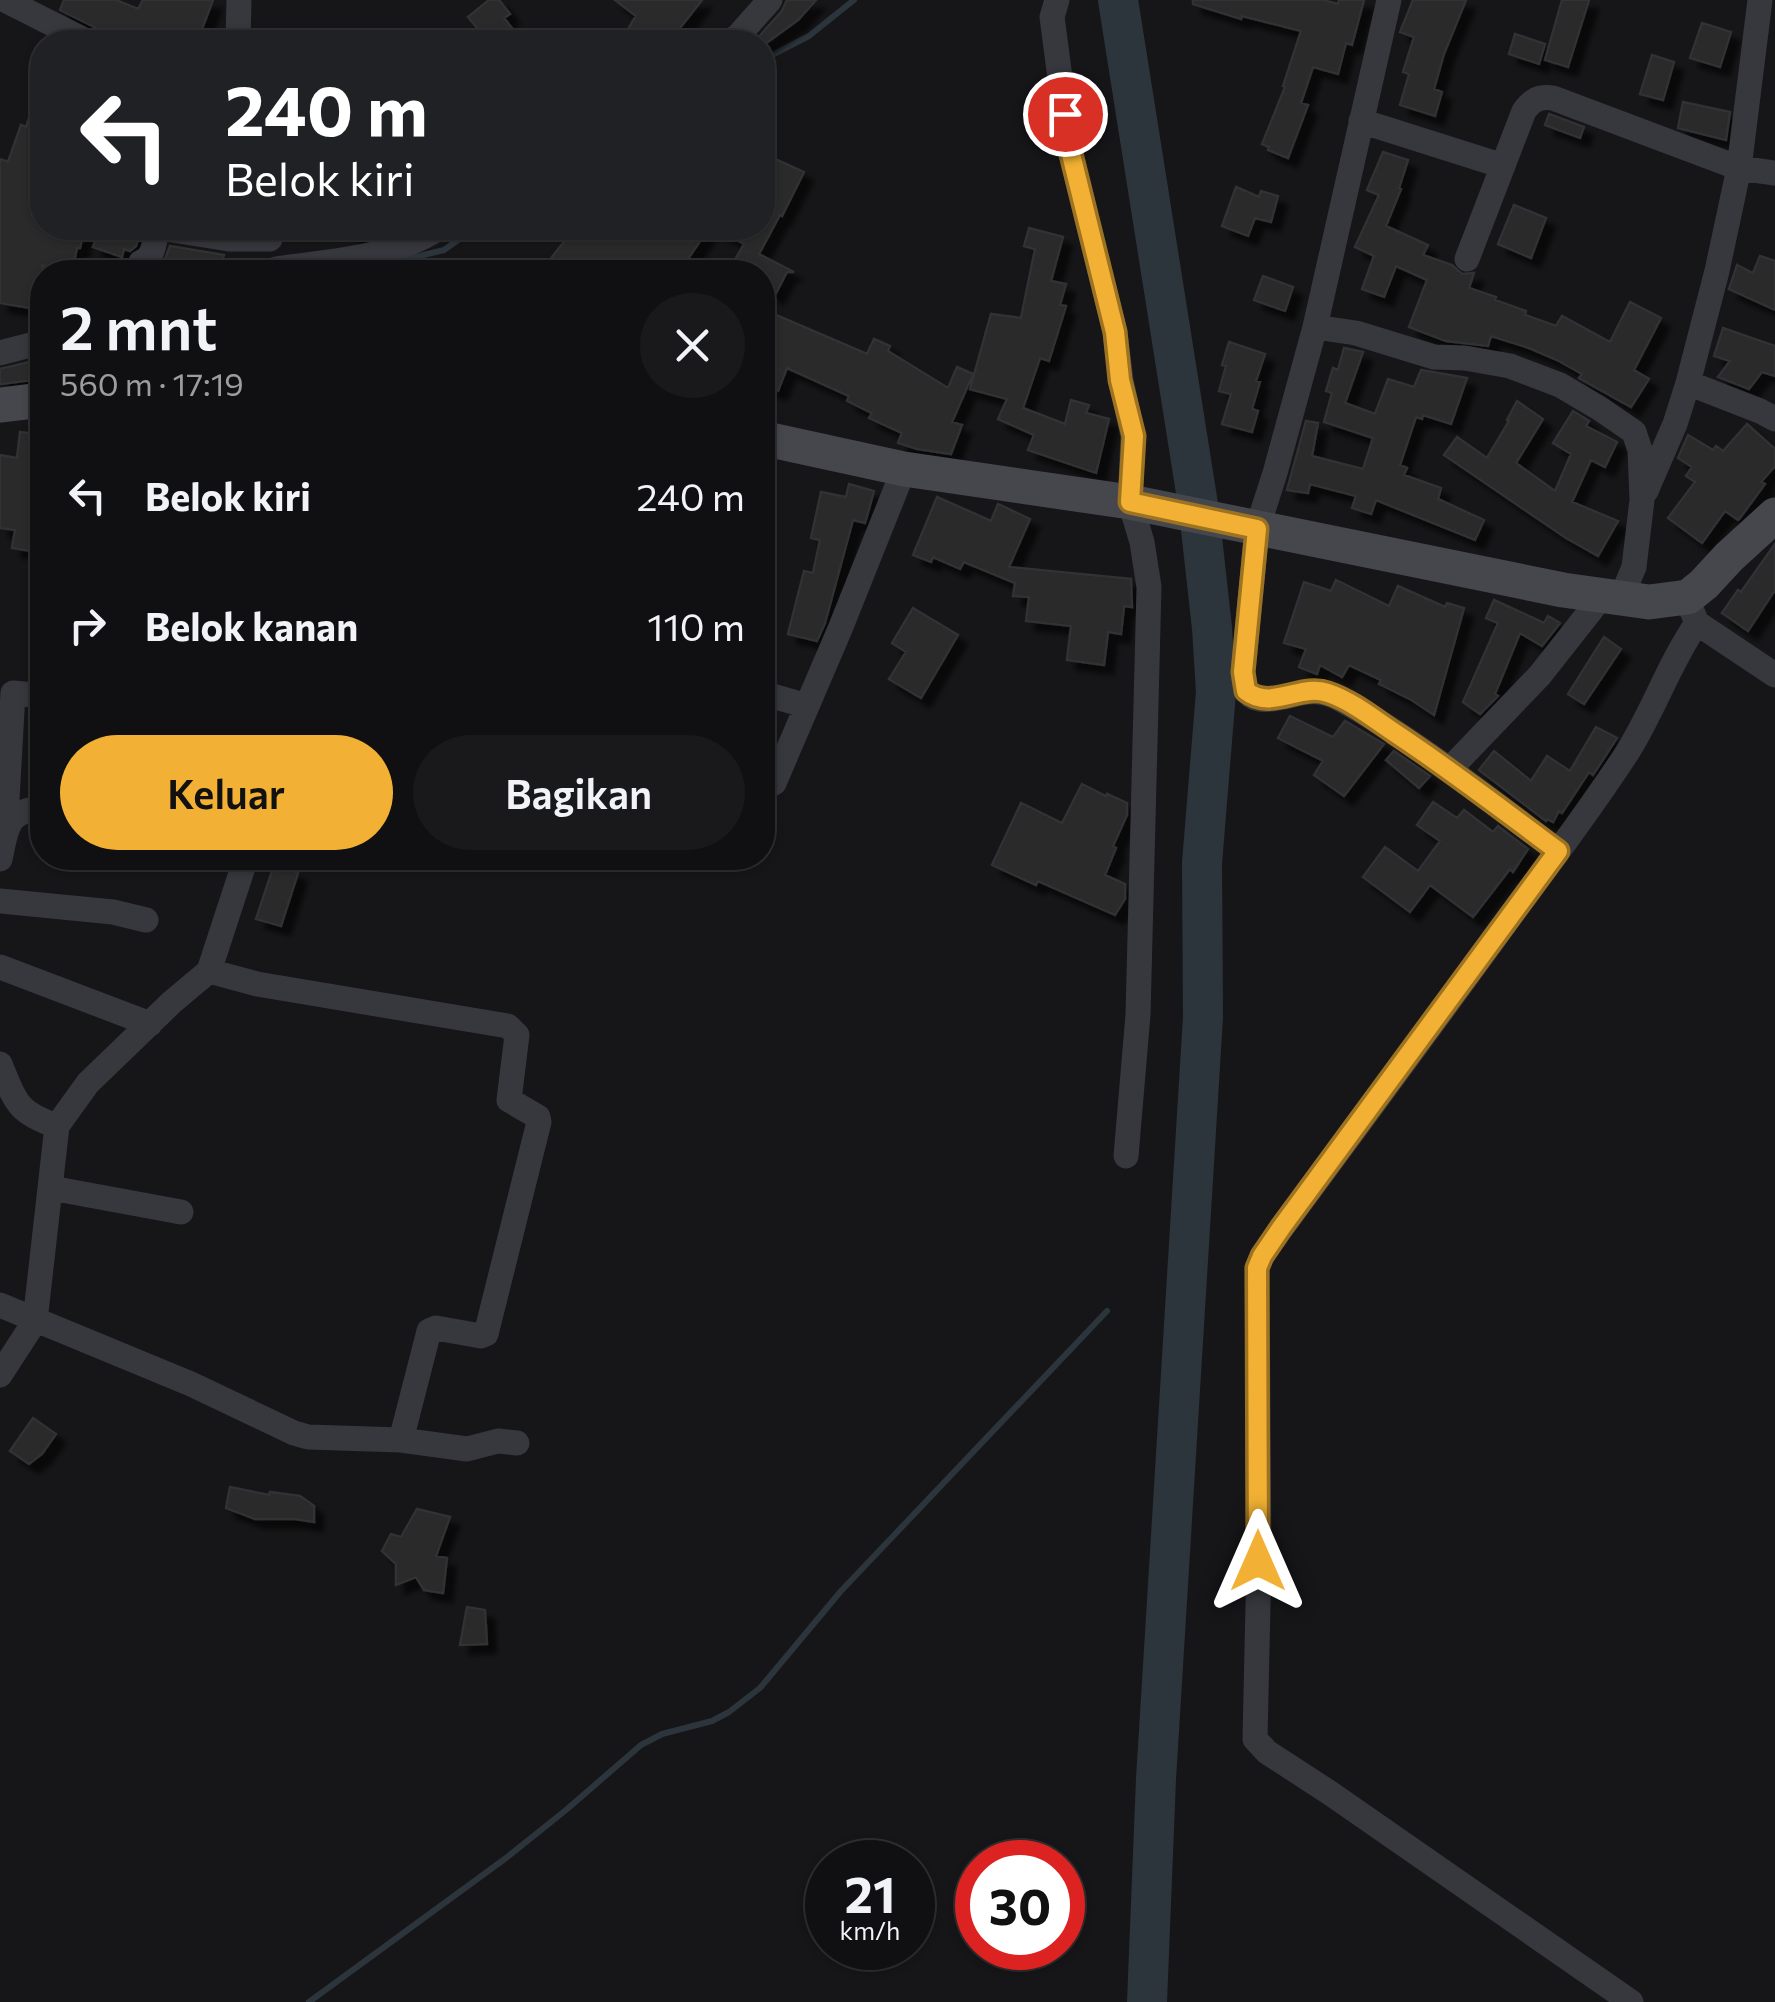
<!DOCTYPE html>
<html lang="id">
<head>
<meta charset="utf-8">
<style>
	body { margin:0; font-family:Commissioner,sans-serif; background:#19191b; color:#f1f3f6; height:100vh; display:flex; flex-direction:column; font-size:38px; white-space:nowrap }
	* { box-sizing:border-box; margin:0 }
	p { font-size:32px; color:#9c9d9f }
	.icon { flex:none; width:55px; height:55px; fill:none; stroke:currentColor; stroke-width:2; stroke-linecap:round; stroke-linejoin:round }
	.map { position:relative; flex:1; overflow:hidden }
	.details { position:absolute; left:30px; top:260px; width:745px; height:610px; display:flex; flex-direction:column; background:#101012; border-radius:40px; box-shadow:0 2px 8px #0004,0 0 0 2px #303032 }
	.details>* { flex:none }
	.guide { position:absolute; left:30px; top:30px; width:745px; height:210px; border-radius:40px; box-shadow:0 2px 8px #0004,0 0 0 2px #303032; background:#202124; color:#fff; overflow:hidden }
	.speed { position:absolute; left:805px; top:1840px; display:flex; gap:20px; font-size:50px; font-weight:700; text-align:center }
	.speed>* { display:grid; place-content:center; width:130px; height:130px; border-radius:50%; background:#101012; box-shadow:0 2px 8px #0004,0 0 0 2px #303032; line-height:1 }
	.speed small { font-size:25px; font-weight:400 }
	.speed .limit { border:15px solid #d22; background:#fff; color:#111 }
	.pin { position:absolute; display:grid; place-items:center; width:85px; height:85px; color:#fff; margin:-42px; border:5px solid #fff; border-radius:50%; box-shadow:0 2px 10px #0007 }
	.me { position:absolute; width:110px; margin:-55px; rotate:0deg; stroke-linejoin:round; filter:drop-shadow(0 0 8px #0008) }
	.turn { display:flex; align-items:center; gap:35px; height:210px; padding:0 30px; font-size:45px }
	.turn .icon { width:130px; height:130px; stroke-width:2.5 }
	.turn b { display:block; font-size:70px; line-height:85px }
	.round { display:grid; place-items:center; flex:none; width:105px; height:105px; border-radius:52px; background:#19191b }
	.head { display:flex; align-items:center; justify-content:space-between; height:170px; padding:0 30px }
	h1 { font-size:60px; font-weight:600; line-height:75px }
	.button { display:flex; gap:20px; margin-top:auto; padding:20px 30px }
	.button a { flex:1; height:115px; border-radius:60px; background:#f2b134; color:#111; font-size:40px; font-weight:600; line-height:115px; text-align:center }
	.button a+a { background:#19191b; color:#f1f3f6 }
	ul { padding:0; list-style:none }
	li { display:flex; align-items:center; gap:30px; height:130px; padding:0 30px }
	li div { flex:1 }
	li b { display:block; font-size:38px }
	li em { font-style:normal }
	.map>svg:first-child { display:block }
	.lines { fill:none; stroke-linecap:round; stroke-linejoin:round }
	.stream { stroke:#2c353c; stroke-width:6 }
	.river { stroke:#2c353c; stroke-width:40 }
	.building { fill:#29292c; stroke:#303034; stroke-width:2.5; filter:url(#shadow) }
	.street { stroke:#37383d; stroke-width:25 }
	.secondary { stroke:#45474d; stroke-width:35 }
	.route-casing { stroke:#9d7322; stroke-width:25 }
	.route { stroke:#f2b134; stroke-width:18 }
</style>
</head>
<body>
<div class="map">
<svg width="1775" height="2002" viewBox="0 0 1775 2002">
	<defs>
		<filter id="shadow"><feDropShadow dx="9" dy="9" stdDeviation="2.5" flood-color="#0009"/></filter>
	</defs>
	<rect width="100%" height="100%" fill="#161618"/>
	<g class="lines">
		<path class="stream" d="M762,60L809,36L854,0
			M355,272L444,250L475,228
			M309,2002L506,1858L566,1810L641,1745L662,1734L712,1721L729,1712L760,1688L841,1591L1107,1311"/>
		<path class="river" d="M1118,0L1199,511L1212,628L1216,692L1202,863L1203,1017L1156,1779L1147,2002"/>
	</g>
	<path class="building" d="M64,0H116L138,9L143,0H213L197,42H104L102,34L96,28L60,10Z
		M489,0H499L510,14L504,18L523,42H489L468,17Z
		M615,0H702L669,42H620L636,16Z
		M787,0H816L798,20L762,46V42L756,40L782,11Z
		M1193,0H1323L1338,4L1339,0H1364L1352,45L1346,43L1338,74L1313,67L1301,103L1308,105L1288,158L1268,150L1269,147L1262,144L1285,87L1283,86L1301,31L1242,16L1241,19L1193,4Z
		M1413,0H1466L1444,54L1434,89L1442,92L1435,116L1400,105L1409,74L1403,72L1414,37L1400,32Z
		M1562,0H1589L1568,67L1545,60Z
		M1702,23L1731,32L1720,67L1690,58Z
		M1515,34L1545,44L1539,64L1509,54Z
		M1652,55L1674,62L1663,100L1640,94Z
		M39,88L42,89V228H74L84,230L80,248H77L72,271L42,265V310L0,303V159L8,162L21,125L26,127Z
		M1683,102L1730,112L1726,140L1678,128Z
		M1549,114L1584,127L1580,138L1545,125Z
		M1383,152L1408,160L1399,188L1401,189L1386,226L1428,245L1423,255L1452,265L1462,274L1474,273L1469,288L1496,297L1495,300L1526,311L1525,315L1556,326L1562,316L1610,342L1630,302L1661,318L1634,370L1649,379L1631,407L1579,378L1582,374L1557,360L1529,348L1491,336L1488,346L1446,341L1409,327L1427,280L1396,266L1384,297L1362,289L1374,256L1355,247L1379,195L1367,190Z
		M762,153L804,172L782,216L780,215L759,254L794,272H787L775,295L762,288V272H728L744,244L713,228H762Z
		M1236,187L1259,197L1261,191L1278,196L1271,222L1255,218L1248,236L1222,226Z
		M1514,205L1546,218L1531,258L1498,244Z
		M100,228H141L136,246L130,251L124,249L122,257L93,247Z
		M344,228H391L387,233L363,240Z
		M575,228H709L679,272H540Z
		M1029,228L1063,237L1051,281L1066,284L1060,305L1066,306L1049,361L1040,358L1023,408L1065,424L1071,400L1089,405L1086,413L1109,419L1096,473L1028,450L1034,435L998,419L1007,399L970,389L991,314L1021,318L1035,249L1024,246Z
		M170,246L224,255L219,272H160Z
		M1760,256L1775,261V310L1729,289L1737,265L1753,273Z
		M1263,276L1293,287L1285,311L1254,300Z
		M762,309L867,354L874,339L890,346L888,351L948,388L957,367L973,374L952,422L962,425L951,454L917,449L898,443L902,433L869,418L872,413L847,401L849,396L787,368L778,391L762,385Z
		M1723,328L1775,346V376L1762,372L1749,389L1718,377L1730,361L1714,356Z
		M1229,342L1265,354L1256,381L1260,382L1252,409L1258,411L1252,432L1222,424L1231,394L1219,391L1226,366L1222,365Z
		M1344,348L1363,352L1345,403L1375,414L1388,379L1414,387L1421,370L1467,378L1451,424L1423,415L1422,419L1416,417L1400,465L1407,468L1404,475L1441,488L1438,499L1484,520L1475,540L1376,500L1371,514L1352,508L1356,496L1310,484L1308,493L1287,490L1306,421L1318,423L1312,456L1363,469L1373,438L1324,422L1332,393L1326,391L1333,368L1338,370Z
		M42,359V379L0,384V369Z
		M1517,401L1543,419L1516,463L1555,491L1571,454L1553,443L1573,411L1589,421L1586,426L1617,442L1605,467L1591,460L1572,502L1618,521L1598,556L1566,538L1444,455L1457,437L1487,458L1509,421L1507,420Z
		M1747,424L1775,449V466L1761,482L1765,484L1740,518L1738,520L1725,511L1702,543L1668,518L1695,482L1686,476L1692,467L1678,458L1688,435L1713,450L1716,446L1723,451Z
		M20,432L42,435V520L37,552L12,548L15,530L0,528V455L17,458Z
		M849,484L874,491L865,523L853,520L825,623L817,641L788,634L804,571L813,573L820,540L811,538L821,492L846,497Z
		M937,497L991,521L998,504L1030,519L1009,567L1131,579L1132,607L1124,606L1121,634L1108,632L1104,665L1067,660L1071,626L1026,621L1029,597L1013,596L1015,583L964,562L960,569L933,557L931,562L913,555Z
		M1775,544V590L1748,631L1722,613L1738,590L1741,592Z
		M1336,580L1389,606L1398,586L1445,607L1447,603L1464,608L1434,715L1410,699L1379,684L1381,680L1349,665L1342,677L1320,665L1317,674L1299,667L1306,649L1284,643L1304,582L1331,591Z
		M1494,600L1544,623L1548,616L1560,623L1542,646L1520,633L1495,694L1498,696L1480,714L1463,702L1498,623L1486,618Z
		M913,608L958,635L921,698L889,679L906,652L892,643Z
		M1604,637L1621,649L1584,704L1568,694Z
		M1290,716L1333,737L1345,721L1384,744L1344,796L1314,775L1323,761L1278,738Z
		M1596,727L1617,738L1593,775L1589,772L1562,813L1559,811L1553,822L1547,819L1546,821L1479,770L1494,751L1531,781L1547,756L1570,771Z
		M1394,751L1430,776L1419,788L1386,760Z
		M1082,784L1106,796L1107,794L1127,803V815L1113,846L1116,848L1105,875L1125,884V899L1115,915L1038,881L1036,885L992,865L1021,803L1062,823Z
		M1433,802L1457,818L1464,810L1493,832L1498,826L1528,849L1513,872L1510,869L1473,917L1430,885L1410,912L1363,877L1385,847L1418,871L1440,841L1417,825Z
		M274,865L298,873L281,926L256,919Z
		M33,1418L56,1434L42,1454L29,1464L10,1451Z
		M230,1487L269,1495L270,1492L300,1496L314,1506V1522L295,1519H255L226,1508Z
		M417,1509L450,1517L436,1556L447,1558L443,1593L424,1590L416,1577L396,1585V1564L382,1551L391,1534L401,1537Z
		M467,1607L485,1610L487,1644L460,1645Z"/>
	<g class="lines">
		<path class="street" d="M5,0L88,42
			M1057,0L1052,17L1069,146L1115,332L1121,380L1133,436L1130,502L1142,542L1149,587L1138,1015L1126,1156
			M1389,0L1315,327L1356,333L1434,357L1465,358L1510,366L1560,385L1599,408L1634,432L1640,450L1642,500L1634,567L1621,598
			M238,42L239,0
			M729,42L738,36L770,0
			M1361,121L1503,166
			M160,228L229,239H270
			M1467,259L1524,111C1532,100 1539,96 1553,98L1739,168L1775,173
			M276,269C330,261 393,258 439,228
			M137,272L141,262C156,256 153,241 158,228
			M1315,327L1275,473L1257,529L1243,672C1244,677 1243,682 1245,687C1253,711 1292,693 1308,692C1319,691 1328,693 1338,698C1416,740 1487,798 1558,851
			M0,353L42,342
			M1688,383L1760,411L1775,419
			M1646,491L1675,424L1688,383L1717,271L1739,168L1760,0
			M1692,611L1697,623L1775,675
			M762,693L807,706
			M1449,770L1540,675L1603,595
			M774,783L840,629L904,469
			M5,834L13,693L42,696
			M0,859C7,827 6,811 42,808
			M0,901L113,912L146,920
			M0,967L150,1024
			M209,971L257,984L508,1026L517,1035L509,1100L538,1117L539,1122L486,1334L481,1336L436,1328L429,1331L401,1440
			M0,1064C16,1102 16,1112 57,1126
			M51,1188L181,1212
			M0,1305L191,1384L294,1433L308,1437L401,1440L467,1449L498,1441L517,1443
			M0,1375L35,1321L57,1126L88,1083L172,1002L209,971L246,858
			M1631,2002L1330,1793L1267,1752L1255,1739L1259,1561L1257,1268L1262,1256L1281,1229C1358,1125 1435,1021 1510,917C1549,864 1589,811 1625,756C1653,713 1668,665 1697,623"/>
		<path class="secondary" d="M0,405L42,400
			M762,438L904,469L1130,502L1563,590L1649,602L1688,597L1704,584L1729,557L1775,515"/>
	</g>
	<g class="lines">
		<g class="route-casing">
			<path id="route" d="M1065,114L1069,146L1115,332L1120,380L1134,436L1130,502L1257,529L1243,672L1246,691C1271,711 1301,683 1328,693C1352,701 1374,719 1395,733C1451,770 1504,811 1558,851L1281,1228L1262,1256L1257,1268L1258,1561"/>
		</g>
		<use href="#route" class="route"/>
	</g>
</svg>
<div class="speed"><div>21<small>km/h</small></div><div class="limit">30</div></div>
<div class="pin" style="left:1065px;top:114px;background:#d93025"><svg class="icon" aria-label="arrive" viewBox="0 0 24 24"><path d="M6 21V4h12l-3 4 3 4H6"/></svg></div>
<svg class="me" style="left:1258px;top:1561px" viewBox="-20 -20 40 40"><path d="M0-17L14 15 0 8-14 15z" fill="#f2b134" stroke="#fff" stroke-width="4"/></svg>
<div class="guide">
<div class="turn"><svg class="icon" aria-label="left" viewBox="0 0 24 24"><path d="M17 20v-9H6M10 6l-5 5 5 5"/></svg><div><b>240 m</b>Belok kiri</div></div>
</div>
<section class="details">
<div class="head"><div><h1>2 mnt</h1><p>560 m · 17:19</p></div><a class="round"><svg class="icon" aria-label="close" viewBox="0 0 24 24"><path d="M6 6l12 12M18 6L6 18"/></svg></a></div>
<ul>
<li><svg class="icon" aria-label="left" viewBox="0 0 24 24"><path d="M17 20v-9H6M10 6l-5 5 5 5"/></svg><div><b>Belok kiri</b></div><em>240 m</em></li>
<li><svg class="icon" aria-label="right" viewBox="0 0 24 24"><path d="M7 20v-9h11M14 6l5 5-5 5"/></svg><div><b>Belok kanan</b></div><em>110 m</em></li>
</ul>
<div class="button"><a>Keluar</a><a>Bagikan</a></div>
</section>
</div>
</body>
</html>
